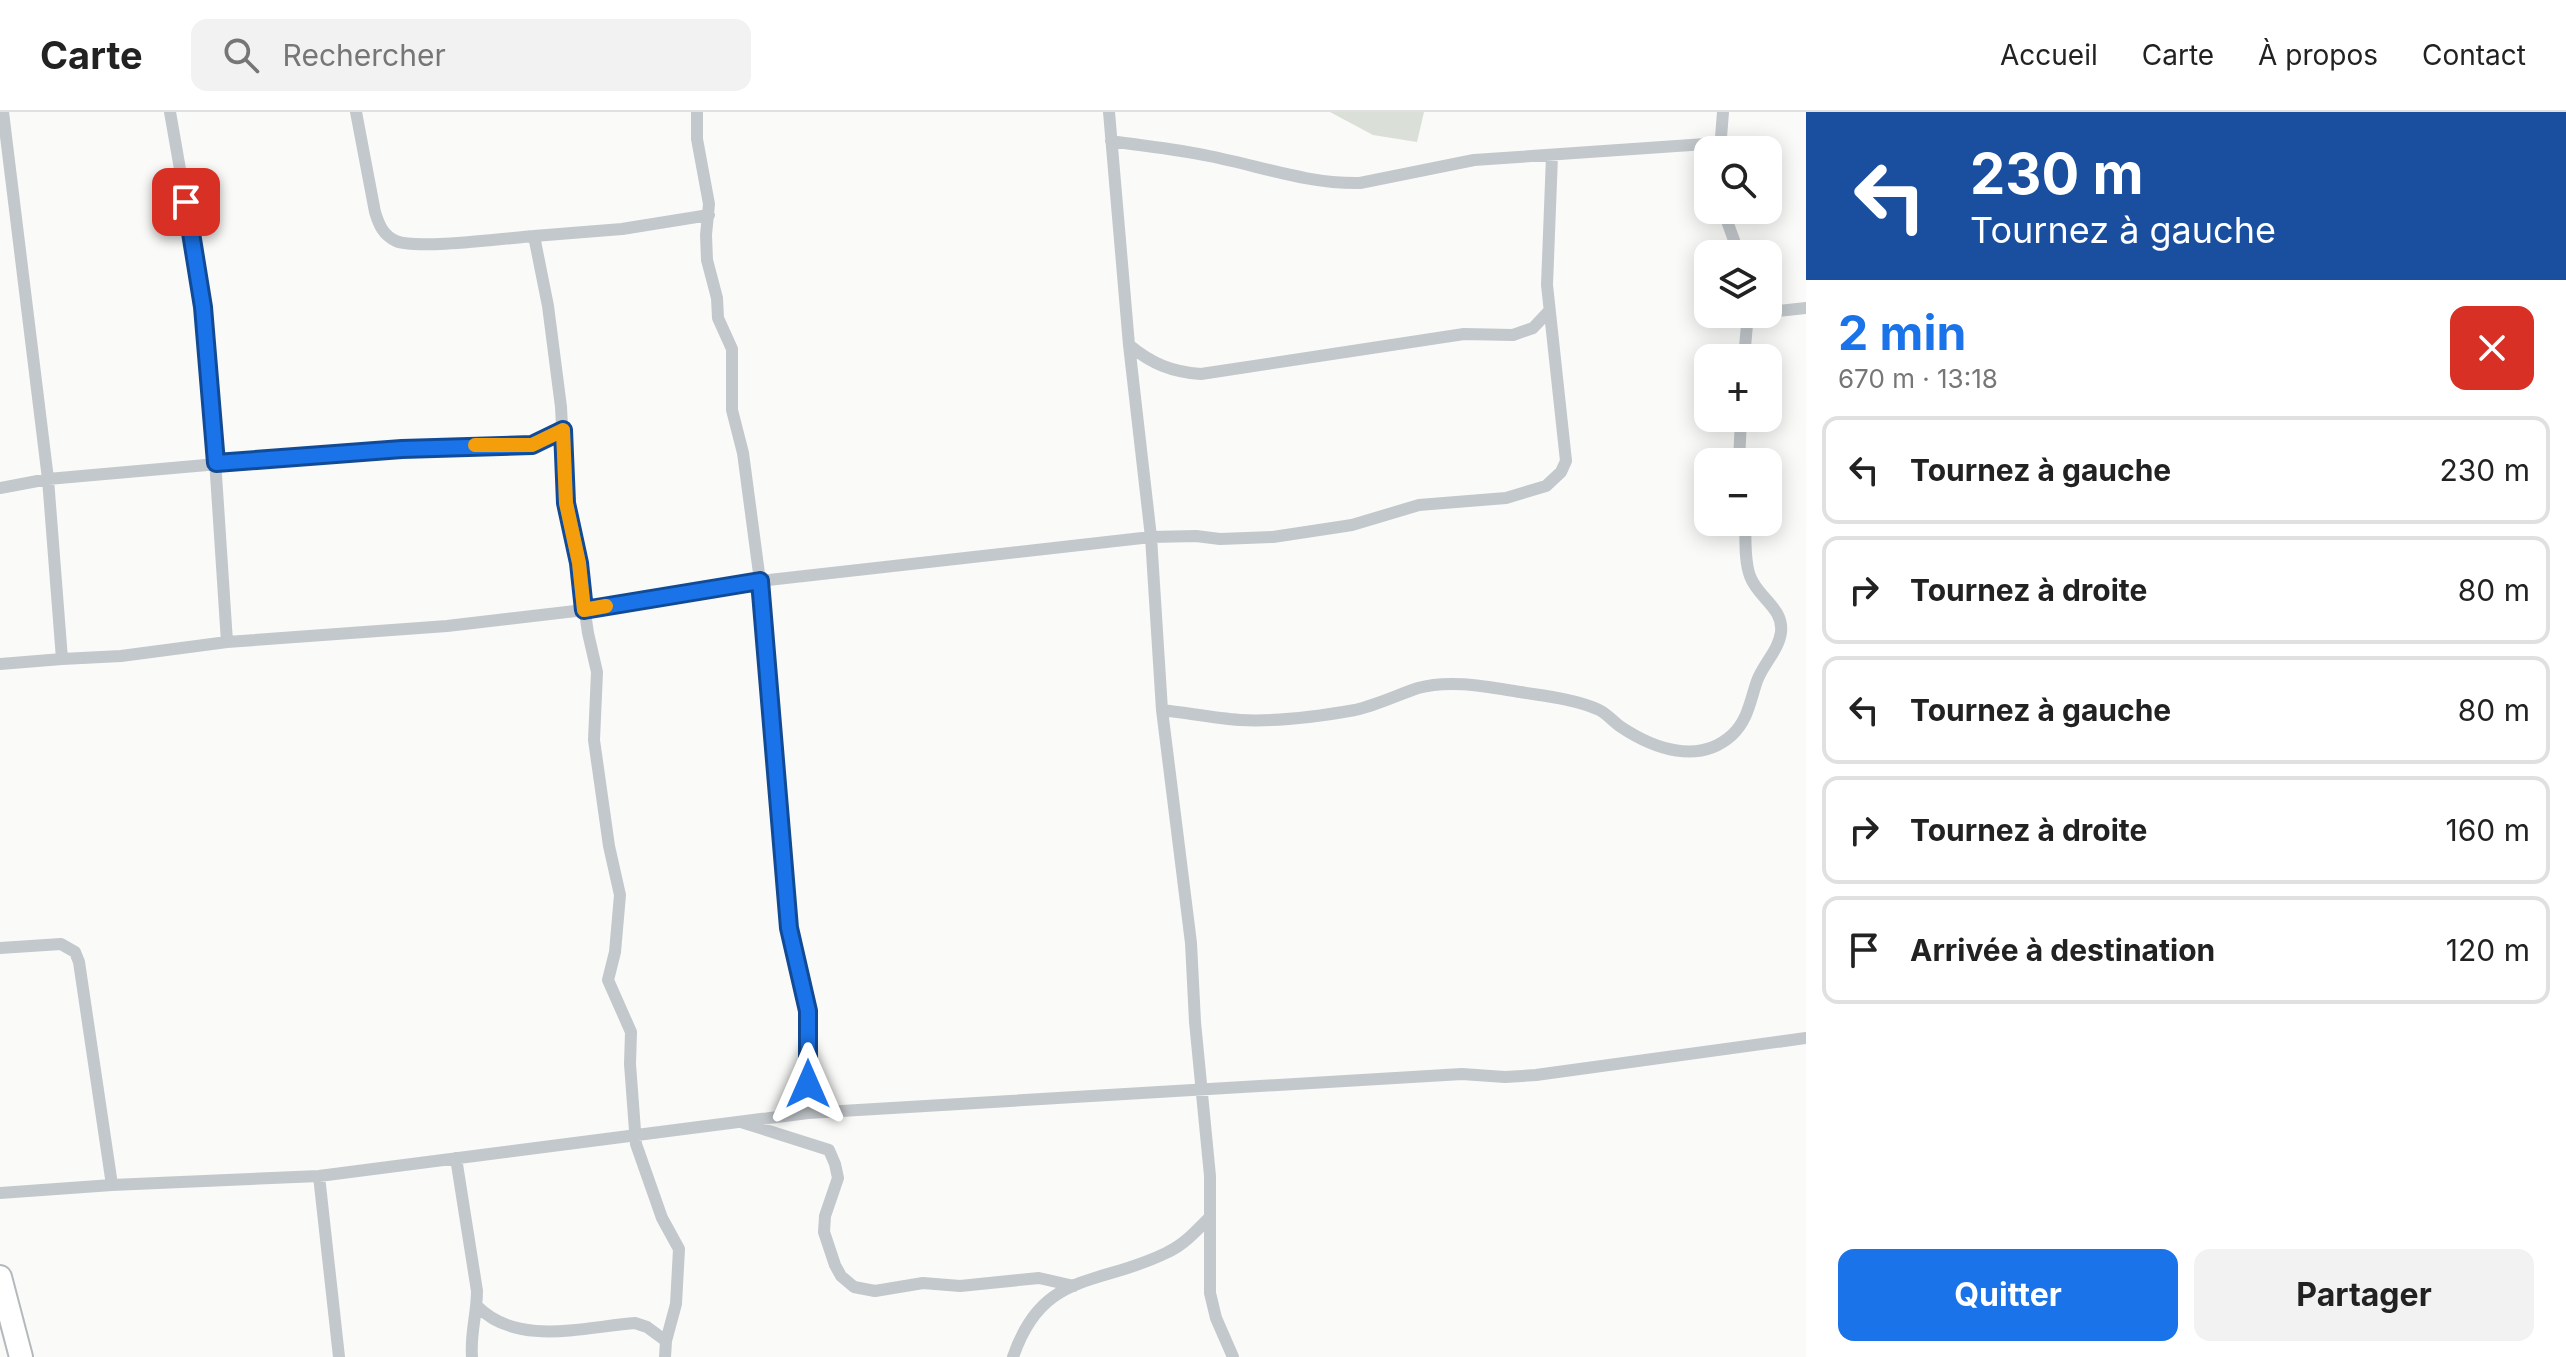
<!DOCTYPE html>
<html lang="fr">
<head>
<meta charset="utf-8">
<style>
	body { margin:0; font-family:Inter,sans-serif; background:#f2f2f2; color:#222; height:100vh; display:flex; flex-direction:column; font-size:30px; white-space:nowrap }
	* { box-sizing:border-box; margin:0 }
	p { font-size:26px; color:#767676 }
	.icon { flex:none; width:44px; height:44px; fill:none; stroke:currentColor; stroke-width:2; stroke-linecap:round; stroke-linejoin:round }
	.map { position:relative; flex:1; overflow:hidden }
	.panel { display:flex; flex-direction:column; background:#fff; width:760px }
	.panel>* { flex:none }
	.top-card { background:#1a4fa0; color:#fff; overflow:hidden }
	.fabs { position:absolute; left:1694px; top:24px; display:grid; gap:16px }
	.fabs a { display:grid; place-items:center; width:88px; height:88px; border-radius:16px; background:#fff; box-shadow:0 4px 20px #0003; font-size:40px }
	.pin { position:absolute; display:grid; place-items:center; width:68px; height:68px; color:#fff; margin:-34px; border-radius:16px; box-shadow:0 4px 12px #0006 }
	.me { position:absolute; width:88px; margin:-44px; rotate:0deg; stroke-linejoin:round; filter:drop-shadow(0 0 6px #0008) }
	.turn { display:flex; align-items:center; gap:28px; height:168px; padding:0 32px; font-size:36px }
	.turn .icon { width:104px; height:104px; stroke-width:2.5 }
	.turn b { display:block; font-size:56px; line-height:68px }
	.round { display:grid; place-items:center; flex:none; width:84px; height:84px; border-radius:16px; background:#f2f2f2 }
	.summary { display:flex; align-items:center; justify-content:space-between; height:136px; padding:0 32px }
	h1 { font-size:48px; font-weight:700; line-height:60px; color:#1a73e8 }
	.cta { display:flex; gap:16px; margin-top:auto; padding:16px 32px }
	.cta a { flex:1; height:92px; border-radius:16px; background:#1a73e8; color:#fff; font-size:32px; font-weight:700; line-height:92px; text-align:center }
	.cta a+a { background:#f2f2f2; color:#222 }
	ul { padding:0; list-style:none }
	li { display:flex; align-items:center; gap:24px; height:108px; margin:0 16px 12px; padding:0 16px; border:4px solid #e0e0e0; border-radius:16px }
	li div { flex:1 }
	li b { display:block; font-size:30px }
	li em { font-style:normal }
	header { display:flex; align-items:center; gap:48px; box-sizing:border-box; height:112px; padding:0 40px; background:#fff; border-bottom:2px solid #e0e0e0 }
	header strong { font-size:38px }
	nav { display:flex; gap:44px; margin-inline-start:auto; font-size:28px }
	.search { width:560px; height:72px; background:#f2f2f2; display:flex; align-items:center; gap:20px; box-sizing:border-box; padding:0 28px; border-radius:16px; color:#767676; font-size:30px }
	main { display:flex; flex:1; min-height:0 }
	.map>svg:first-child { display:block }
	.green { fill:#dadfd7 }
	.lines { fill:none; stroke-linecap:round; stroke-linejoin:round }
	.highway-casing { stroke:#b4b9bd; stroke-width:26 }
	.street { stroke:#c3c8cc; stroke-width:12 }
	.highway { stroke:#fff; stroke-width:22 }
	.route-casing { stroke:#114b97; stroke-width:20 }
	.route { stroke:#1a73e8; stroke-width:14 }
	.slow { stroke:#f59e0b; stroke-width:14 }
</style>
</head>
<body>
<header>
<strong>Carte</strong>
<div class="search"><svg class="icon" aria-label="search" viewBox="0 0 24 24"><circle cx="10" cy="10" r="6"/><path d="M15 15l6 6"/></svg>Rechercher</div>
<nav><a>Accueil</a><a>Carte</a><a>À propos</a><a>Contact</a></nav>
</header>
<main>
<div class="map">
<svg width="1806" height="1245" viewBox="0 0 1806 1245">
	<rect width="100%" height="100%" fill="#fafaf8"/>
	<path class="green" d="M1330,0H1424L1417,30L1373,23Z"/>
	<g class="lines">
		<g class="highway-casing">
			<path id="highway" d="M0,1165L21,1245"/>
		</g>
		<path class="street" d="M170,0L191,120L208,241L227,530
			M356,0L375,100C379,113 383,123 396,129C416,138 507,126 534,124L548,194L561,295L566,391L575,432L588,521L597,560L594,628L609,734L620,783L615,840L608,868L631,920L630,952L636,1032L662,1106L679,1137L676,1192L666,1229L665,1245
			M697,0V27L709,92L706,123L707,148L717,186L718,206L732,237V298L743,341L760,469L767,577L775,647L789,816L808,899V1001
			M1109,0L1129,233L1151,425L1162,598L1191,831L1195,910L1210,1064V1181L1216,1206L1233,1245
			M1111,29C1144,34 1177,37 1209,44C1260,54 1308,72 1360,71L1474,48L1720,31
			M1720,38L1723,0
			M1723,98L1739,142
			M534,124L622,117L709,103
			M1768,200L1806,196
			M1129,233C1152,252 1172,260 1201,262L1464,222L1513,223L1533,216L1549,199
			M1744,246L1748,202
			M1739,350L1741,306
			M0,376L48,367L354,340L532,333L563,318
			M62,547L121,544L227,530L447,514L584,498L760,469L1151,425L1196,424L1220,427L1273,425L1352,413L1419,393L1506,386L1546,374L1561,360L1566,349L1547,173L1552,44
			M0,552L62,547L48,367L3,0
			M1162,598C1188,601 1214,606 1240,608C1275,610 1321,604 1355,598C1377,593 1397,583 1418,576C1450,567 1488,575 1520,580C1545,584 1574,587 1597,597C1607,601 1612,609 1621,615C1654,637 1699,653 1732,623C1748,608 1750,589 1757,569C1763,552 1779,538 1781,520C1784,496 1757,485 1750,464C1744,448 1746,427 1745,410
			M0,836L61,832L75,840L79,850L112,1073
			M741,1010L829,1038L835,1052L838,1066L825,1104L824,1120L835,1153L841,1164L854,1175L875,1179L923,1171L960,1174L1039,1166L1074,1174
			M456,1046L477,1179C477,1202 470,1222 472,1245
			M319,1064L339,1245
			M0,1081L112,1073L319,1064L808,1001L1462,962L1505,965L1536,963L1806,926
			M477,1194C517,1235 584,1215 635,1211L647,1215L666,1229
			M1013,1245C1043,1157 1099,1175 1168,1140C1185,1132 1197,1118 1210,1105"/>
		<use href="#highway" class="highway"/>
	</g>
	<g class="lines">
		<g class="route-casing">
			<path id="route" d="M186,90L203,195L216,351L402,337L532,333L563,318L566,391L579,451L584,498L760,469L789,816L808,899V972"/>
		</g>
		<use href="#route" class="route"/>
		<path class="slow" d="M475,333H532L563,318L566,391L579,451L584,498L606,494"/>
	</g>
</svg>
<div class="fabs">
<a><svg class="icon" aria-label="search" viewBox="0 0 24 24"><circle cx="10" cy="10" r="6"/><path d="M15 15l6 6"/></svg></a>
<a><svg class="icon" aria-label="layers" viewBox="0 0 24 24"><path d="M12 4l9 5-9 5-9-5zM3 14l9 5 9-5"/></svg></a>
<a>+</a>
<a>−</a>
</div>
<div class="pin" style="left:186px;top:90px;background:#d93025"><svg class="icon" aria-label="arrive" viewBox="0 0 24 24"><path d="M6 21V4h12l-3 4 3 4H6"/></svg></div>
<svg class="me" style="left:808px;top:972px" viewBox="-20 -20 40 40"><path d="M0-17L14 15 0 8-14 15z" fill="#1a73e8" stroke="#fff" stroke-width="4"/></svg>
</div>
<section class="panel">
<div class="top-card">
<div class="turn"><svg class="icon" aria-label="left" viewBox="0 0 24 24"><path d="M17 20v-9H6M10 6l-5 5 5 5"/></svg><div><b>230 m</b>Tournez à gauche</div></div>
</div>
<div class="summary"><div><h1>2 min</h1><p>670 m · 13:18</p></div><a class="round" style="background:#d93025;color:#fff"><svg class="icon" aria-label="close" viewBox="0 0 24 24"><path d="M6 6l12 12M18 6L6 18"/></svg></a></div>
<ul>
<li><svg class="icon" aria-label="left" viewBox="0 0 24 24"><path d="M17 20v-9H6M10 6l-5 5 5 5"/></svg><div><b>Tournez à gauche</b></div><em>230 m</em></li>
<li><svg class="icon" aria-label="right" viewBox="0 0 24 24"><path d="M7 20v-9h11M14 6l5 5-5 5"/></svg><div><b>Tournez à droite</b></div><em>80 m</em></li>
<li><svg class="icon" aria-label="left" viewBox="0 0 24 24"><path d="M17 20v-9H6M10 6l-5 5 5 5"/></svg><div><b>Tournez à gauche</b></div><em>80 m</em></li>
<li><svg class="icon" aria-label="right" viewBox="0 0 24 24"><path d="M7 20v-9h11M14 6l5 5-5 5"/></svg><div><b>Tournez à droite</b></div><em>160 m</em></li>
<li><svg class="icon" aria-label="arrive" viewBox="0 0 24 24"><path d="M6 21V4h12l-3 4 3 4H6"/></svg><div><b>Arrivée à destination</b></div><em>120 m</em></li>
</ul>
<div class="cta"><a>Quitter</a><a>Partager</a></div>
</section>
</main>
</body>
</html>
